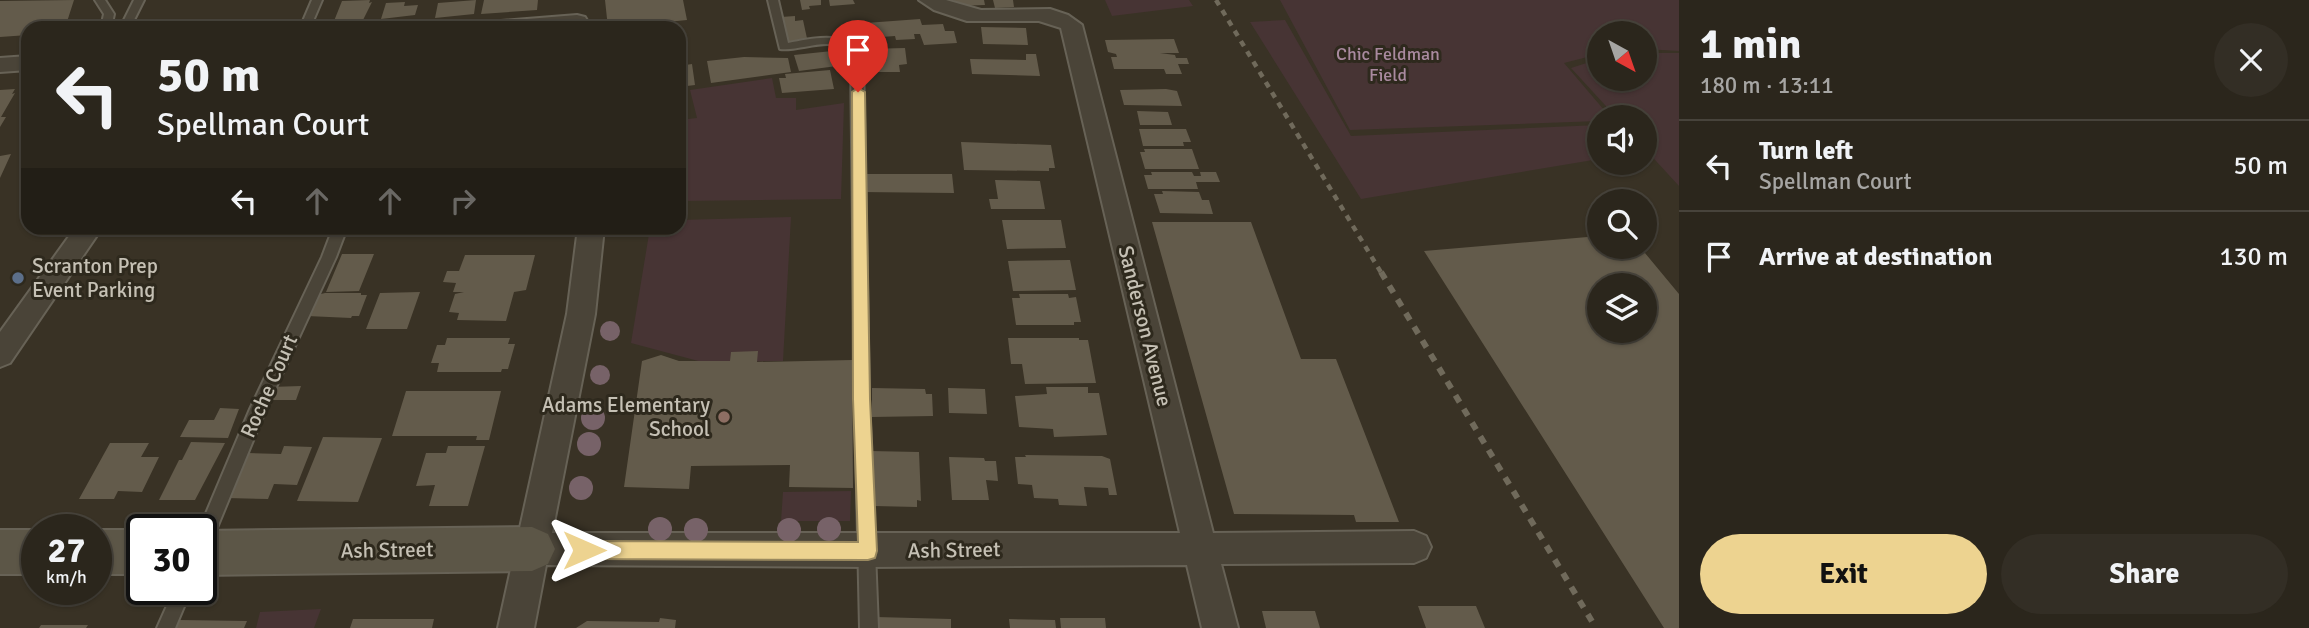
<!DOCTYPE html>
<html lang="en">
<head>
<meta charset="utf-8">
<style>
	body { margin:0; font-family:Signika,sans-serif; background:#332e25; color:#f1f3f6; height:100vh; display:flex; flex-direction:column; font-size:26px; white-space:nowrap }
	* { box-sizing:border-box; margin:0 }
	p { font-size:23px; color:#a6a5a3 }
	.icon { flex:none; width:38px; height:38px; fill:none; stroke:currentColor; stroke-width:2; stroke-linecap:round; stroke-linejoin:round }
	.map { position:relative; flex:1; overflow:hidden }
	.panel { display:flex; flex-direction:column; background:#2b261c; width:630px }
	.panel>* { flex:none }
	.guide { position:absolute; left:21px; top:21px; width:665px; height:214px; border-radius:21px; box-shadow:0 2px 5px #0004,0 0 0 2px #47433b; background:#2b261c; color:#f1f3f6; overflow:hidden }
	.needle { width:46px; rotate:140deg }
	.controls { position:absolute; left:1587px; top:21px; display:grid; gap:14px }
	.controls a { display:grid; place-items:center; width:70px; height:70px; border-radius:50%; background:#2b261c; box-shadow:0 2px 5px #0004,0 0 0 2px #47433b; font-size:35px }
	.speed { position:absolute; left:21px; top:514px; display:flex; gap:14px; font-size:35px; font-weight:700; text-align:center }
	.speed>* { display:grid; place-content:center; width:91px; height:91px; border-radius:50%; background:#2b261c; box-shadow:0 2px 5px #0004,0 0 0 2px #47433b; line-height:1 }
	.speed small { font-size:18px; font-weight:400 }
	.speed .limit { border:4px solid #111; border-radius:10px; background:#fff; color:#111 }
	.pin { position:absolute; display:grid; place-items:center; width:60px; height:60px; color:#fff; margin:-72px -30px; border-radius:50% 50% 50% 0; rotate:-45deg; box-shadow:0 0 7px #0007 }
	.pin .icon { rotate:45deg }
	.me { position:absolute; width:77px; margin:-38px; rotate:90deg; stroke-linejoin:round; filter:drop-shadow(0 0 5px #0008) }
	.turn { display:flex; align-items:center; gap:24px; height:147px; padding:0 21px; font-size:32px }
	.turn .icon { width:91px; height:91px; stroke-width:2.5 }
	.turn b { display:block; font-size:49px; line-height:60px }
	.lanes { display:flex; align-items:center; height:66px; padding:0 21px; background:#0003; justify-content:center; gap:35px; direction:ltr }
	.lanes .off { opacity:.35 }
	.round { display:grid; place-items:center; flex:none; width:74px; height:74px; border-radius:37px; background:#332e25 }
	.overview { display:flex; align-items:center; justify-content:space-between; height:119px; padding:0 21px }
	h1 { font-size:42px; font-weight:700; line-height:52px }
	.button { display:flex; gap:14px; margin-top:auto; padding:14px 21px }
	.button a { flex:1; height:80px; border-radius:42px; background:#edd390; color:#111; font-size:28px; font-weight:700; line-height:80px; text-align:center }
	.button a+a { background:#332e25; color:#f1f3f6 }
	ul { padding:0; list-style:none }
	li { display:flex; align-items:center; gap:21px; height:91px; padding:0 21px; border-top:2px solid #47433b }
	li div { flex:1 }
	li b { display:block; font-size:26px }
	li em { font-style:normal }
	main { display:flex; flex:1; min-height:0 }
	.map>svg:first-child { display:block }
	.green { fill:#473434 }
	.building { fill:#635b4b; fill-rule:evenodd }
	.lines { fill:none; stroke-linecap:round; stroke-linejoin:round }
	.lane-casing { stroke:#676256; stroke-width:4 }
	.street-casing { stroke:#676256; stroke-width:4 }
	.secondary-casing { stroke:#676256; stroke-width:4 }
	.lane { fill:#4a4438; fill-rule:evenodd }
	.street { fill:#4a4438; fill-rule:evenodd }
	.secondary { fill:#5c5647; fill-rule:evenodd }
	.rail-far1 { stroke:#706a5b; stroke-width:4.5; stroke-dasharray:6 6; stroke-linecap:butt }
	.rail { stroke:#706a5b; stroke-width:6; stroke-dasharray:8 8; stroke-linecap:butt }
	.tree { fill:#776268 }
	.route { fill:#edd390; stroke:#9a895e; stroke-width:2 }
	.service-dot { fill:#5c6f8a; stroke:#2e291d; stroke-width:2.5 }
	.education-dot { fill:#8d6e63; stroke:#2e291d; stroke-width:2.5 }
	.labels { text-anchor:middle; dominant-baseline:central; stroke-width:6; stroke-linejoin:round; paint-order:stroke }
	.far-park-label { font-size:18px; fill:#a98a9f; stroke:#2e291d }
	.poi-label { font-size:21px; fill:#c5c0b4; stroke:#2e291d; text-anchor:start }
	.street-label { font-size:21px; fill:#c5c0b4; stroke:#2e291d }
</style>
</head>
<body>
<main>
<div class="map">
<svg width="1679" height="628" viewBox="0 0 1679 628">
	<rect width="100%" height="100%" fill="#393225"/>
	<path class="green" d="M1105,0H1189L1193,6L1112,16Z
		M1280,0H1679V51L1645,49V33H1600L1599,54L1564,63L1610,117H1600L1599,121L1350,130Z
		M1285,20L1351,136L1599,125V159L1361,199L1250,22Z
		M1645,53H1679V186L1645,149V117H1616L1571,68L1599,59L1600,79H1645Z
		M772,78L776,98H796V110L844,103L841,199L679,201V120L697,118L690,90Z
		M791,217L783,361L702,362L631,343L650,228H679V220Z
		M851,491L850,521H781L783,492Z
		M321,609L314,628H256L260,612Z"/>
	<path class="building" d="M74,0L65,28H28V35L0,37V1Z
		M370,0L369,3L372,2L363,20L334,21L342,1Z
		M476,0L474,14L435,18L438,3Z
		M484,0H538L537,10L481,14Z
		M605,0H683L687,20L608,28Z
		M800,0H821V5L809,6L810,9L802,10Z
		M829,0H853L855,4L830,6Z
		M954,0H984L985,5L955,6Z
		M993,0H1013L1014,7L995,8Z
		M405,2L404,6L418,5L415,15L381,19L386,3Z
		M795,16V21L803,20L808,43L786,45L781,17Z
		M920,19L922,25L943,24L945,31H954L957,43L924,45L920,34H914L915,39L896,40L895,36L855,39L852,24Z
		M981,27L1026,28L1028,45L983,44Z
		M1174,39L1179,53H1160L1175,55L1176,58H1187L1189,64H1178L1182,74H1166L1164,69H1114L1111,57H1117L1116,54L1108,52L1105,40Z
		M905,48L907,64L899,65L900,72H869L867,49Z
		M832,51L837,66L799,71L794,55Z
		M1026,54H1036L1040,76L972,74L970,59L1026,60Z
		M744,57L788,58L791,72L711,83L707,61Z
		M692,64L695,85L679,87V66Z
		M830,70L834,89L782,93L779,78H786L785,74Z
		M15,89L12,94L15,93L1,117H6L0,127V90Z
		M1166,89L1177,91L1182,106L1124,105L1120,90Z
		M685,98L687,115L679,116V99Z
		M1137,111L1168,112L1172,125H1140Z
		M1139,129H1186L1191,142H1183L1184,146H1143Z
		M961,142L1051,145L1055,168H1049V171L964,170Z
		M1144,149H1192L1199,169H1145L1140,152H1145Z
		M11,154L0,178V156Z
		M1151,172H1192L1194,176H1201L1200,172H1216L1220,182H1196L1198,189H1148L1144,175H1152Z
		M861,174H952L954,193L861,192Z
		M995,180L1040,181L1045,209H991L989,199H998Z
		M1162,191L1199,192L1202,200H1209L1213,214L1160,213L1154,194H1163Z
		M1002,220H1061L1066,248L1007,249Z
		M1152,222H1251L1301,359H1336L1399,522H1356L1354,515L1234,514Z
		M1600,228V247H1640L1679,294V628H1664L1424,251L1599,236L1593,229ZM1600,285H1645V331H1600Z
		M342,254H374L359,291L326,292Z
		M465,255H535L526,290L514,292L506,321L457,320L459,313L449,312L455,294L464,292H453L456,283L443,282L447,271H459Z
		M1070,260L1076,290L1013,291L1008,261Z
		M420,292L407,329H366L380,293Z
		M325,293H361V295H367L359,316H352L351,318L307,316L317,295Z
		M1019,294H1068L1069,298L1076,297L1081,322H1074V325H1016L1012,298H1020Z
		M447,338H510L508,344H515L508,369H502L501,372H437L439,363H431L437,345H445Z
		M1008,338H1079V340H1088L1096,383L1025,384L1022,364H1011Z
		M758,351L757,362L852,360L853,488L789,487L790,465L691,466L689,489L624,487L642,361L661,355L679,361H730L731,352Z
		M301,386L296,400H264L270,387Z
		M1046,387H1088V393H1099L1107,435L1054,437L1053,429L1019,427L1015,396L1047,394Z
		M872,388L925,389L926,394H932L933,416L872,417Z
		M948,388L985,389L987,414L949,413Z
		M406,391H501L489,440H476L477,436H392Z
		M220,408L239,409L228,438L180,437L189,420H214Z
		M323,437L382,438L358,502L297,501Z
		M191,442L225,443L195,500H159L179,460H182Z
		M110,443H149L141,457H159L142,492L118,491L114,499H79Z
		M284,446L312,447L297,485L274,484L268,499L227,498L247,453L281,454Z
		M448,446H485L468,506H429L435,485L416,486L426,453H446Z
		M870,451L919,452L921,501L917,500V507L874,506V499H871Z
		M1025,455L1102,456L1110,459L1117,495H1109L1108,488L1084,487L1087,506L1059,505L1058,499L1034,498L1032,485L1018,484L1015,457H1026Z
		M949,457L984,458L985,461H996L998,481L986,480L989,500H952Z
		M1418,606H1476L1485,628H1426Z
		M1262,611H1315L1320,628H1266Z
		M876,617L951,619V628H876Z
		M660,618L676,620L675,628H576L587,621L659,622Z
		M1060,618H1105L1106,628H1061Z
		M353,619H434L432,628H350Z
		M1009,619L1055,620L1056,628H1010Z
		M179,620L247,621L244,628H175Z
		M41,625H88L86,628H39Z"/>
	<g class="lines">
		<g class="lane-casing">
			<path id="lane" d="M95,0H105L114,14L111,28H101L104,14Z
				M134,0H144L130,28H120Z
				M312,0H322L310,28H300Z
				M768,0H778L788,43C815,38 845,30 863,56L869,399L878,628H860L855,399L851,56C836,32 802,52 780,49Z
				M333,228H347L336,257L266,409L207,552L201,554V530H199L250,409L322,257Z
				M174,590H191L175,628H157Z"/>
		</g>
		<g class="street-casing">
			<path id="street" d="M919,0H946L981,10L1050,9L1068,15L1082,25L1213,533L1414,531L1426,536L1431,547L1426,558L1414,563L1221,564L1238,628H1202L1187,565L868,567L546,565L534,628H498L567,314L578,228H604L595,314L552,533H1180L1061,28L1039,21H967L934,10Z
				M577,15L585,17L588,22L585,27L490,28L493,23L501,21Z
				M28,56V70L0,72V58Z
				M75,228H102L10,363L0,367V332Z"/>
		</g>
		<g class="secondary-casing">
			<path id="secondary" d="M532,527L548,534L555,549L548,564L532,571L201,575V531Z
				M0,530H37V574H0Z
				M96,530H142V574H96Z"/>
		</g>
		<use href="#lane" class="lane"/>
		<use href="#street" class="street"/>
		<use href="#secondary" class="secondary"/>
		<path class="rail-far1" d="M1216,0L1382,274"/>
		<path class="rail" d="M1381,272L1596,628"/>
	</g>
	<g class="tree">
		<circle cx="610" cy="331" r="10"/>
		<circle cx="600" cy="375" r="10"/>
		<circle cx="593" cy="418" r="12"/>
		<circle cx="589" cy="444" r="12"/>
		<circle cx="581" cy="488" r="12"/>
		<circle cx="660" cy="529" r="12"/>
		<circle cx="829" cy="529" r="12"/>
		<circle cx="696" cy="530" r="12"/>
		<circle cx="789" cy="530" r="12"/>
	</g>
	<path class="route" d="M858,88L865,92L870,399L877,551L875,558L868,560L584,559L577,556L574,550L577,543L584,541L858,542L853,399L852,92Z"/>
	<circle class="service-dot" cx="18" cy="278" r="7"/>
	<circle class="education-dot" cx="724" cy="417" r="7"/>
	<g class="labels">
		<g class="far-park-label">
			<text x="1388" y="54">Chic Feldman<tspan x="1388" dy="21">Field</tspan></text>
		</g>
		<g class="poi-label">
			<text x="32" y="266">Scranton Prep<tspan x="32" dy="24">Event Parking</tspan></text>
			<text x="710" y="405" text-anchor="end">Adams Elementary<tspan x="710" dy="24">School</tspan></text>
		</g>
		<g class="street-label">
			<text transform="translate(1145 326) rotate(76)">Sanderson Avenue</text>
			<text transform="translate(269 386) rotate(-66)">Roche Court</text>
			<text transform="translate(387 550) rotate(-1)">Ash Street</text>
			<text transform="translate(954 550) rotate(-1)">Ash Street</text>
		</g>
	</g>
</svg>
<div class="controls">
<a><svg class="needle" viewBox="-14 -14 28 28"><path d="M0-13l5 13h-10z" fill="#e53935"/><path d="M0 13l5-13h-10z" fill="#a6a5a3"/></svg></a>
<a><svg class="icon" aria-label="sound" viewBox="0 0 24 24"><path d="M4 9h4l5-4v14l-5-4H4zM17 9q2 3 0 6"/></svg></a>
<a><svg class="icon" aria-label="search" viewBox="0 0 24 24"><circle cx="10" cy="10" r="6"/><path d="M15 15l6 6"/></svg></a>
<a><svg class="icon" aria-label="layers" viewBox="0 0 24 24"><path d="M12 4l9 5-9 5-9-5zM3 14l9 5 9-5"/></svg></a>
</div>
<div class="speed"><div>27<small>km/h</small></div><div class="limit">30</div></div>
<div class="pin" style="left:858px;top:92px;background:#d93025"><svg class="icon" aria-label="arrive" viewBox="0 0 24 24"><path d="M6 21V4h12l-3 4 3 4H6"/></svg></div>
<svg class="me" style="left:584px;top:550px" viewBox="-20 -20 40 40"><path d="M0-17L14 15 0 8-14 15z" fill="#edd390" stroke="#fff" stroke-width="4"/></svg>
<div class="guide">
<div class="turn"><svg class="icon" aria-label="left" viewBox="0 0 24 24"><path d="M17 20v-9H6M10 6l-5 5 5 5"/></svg><div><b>50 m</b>Spellman Court</div></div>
<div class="lanes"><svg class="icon" aria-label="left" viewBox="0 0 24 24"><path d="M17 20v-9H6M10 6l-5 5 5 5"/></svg><svg class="icon off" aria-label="ahead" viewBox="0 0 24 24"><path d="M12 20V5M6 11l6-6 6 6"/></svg><svg class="icon off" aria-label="ahead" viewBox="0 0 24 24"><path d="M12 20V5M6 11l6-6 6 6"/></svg><svg class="icon off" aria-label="right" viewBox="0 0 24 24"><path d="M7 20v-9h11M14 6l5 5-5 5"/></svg></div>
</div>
</div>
<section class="panel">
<div class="overview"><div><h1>1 min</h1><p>180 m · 13:11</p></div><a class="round"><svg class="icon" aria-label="close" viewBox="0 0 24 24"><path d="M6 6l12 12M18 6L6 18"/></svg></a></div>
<ul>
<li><svg class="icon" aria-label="left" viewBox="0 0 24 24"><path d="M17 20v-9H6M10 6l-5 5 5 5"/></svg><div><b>Turn left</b><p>Spellman Court</p></div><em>50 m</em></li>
<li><svg class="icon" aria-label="arrive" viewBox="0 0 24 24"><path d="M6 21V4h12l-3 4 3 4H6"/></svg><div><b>Arrive at destination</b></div><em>130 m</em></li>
</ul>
<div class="button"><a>Exit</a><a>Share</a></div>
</section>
</main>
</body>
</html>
